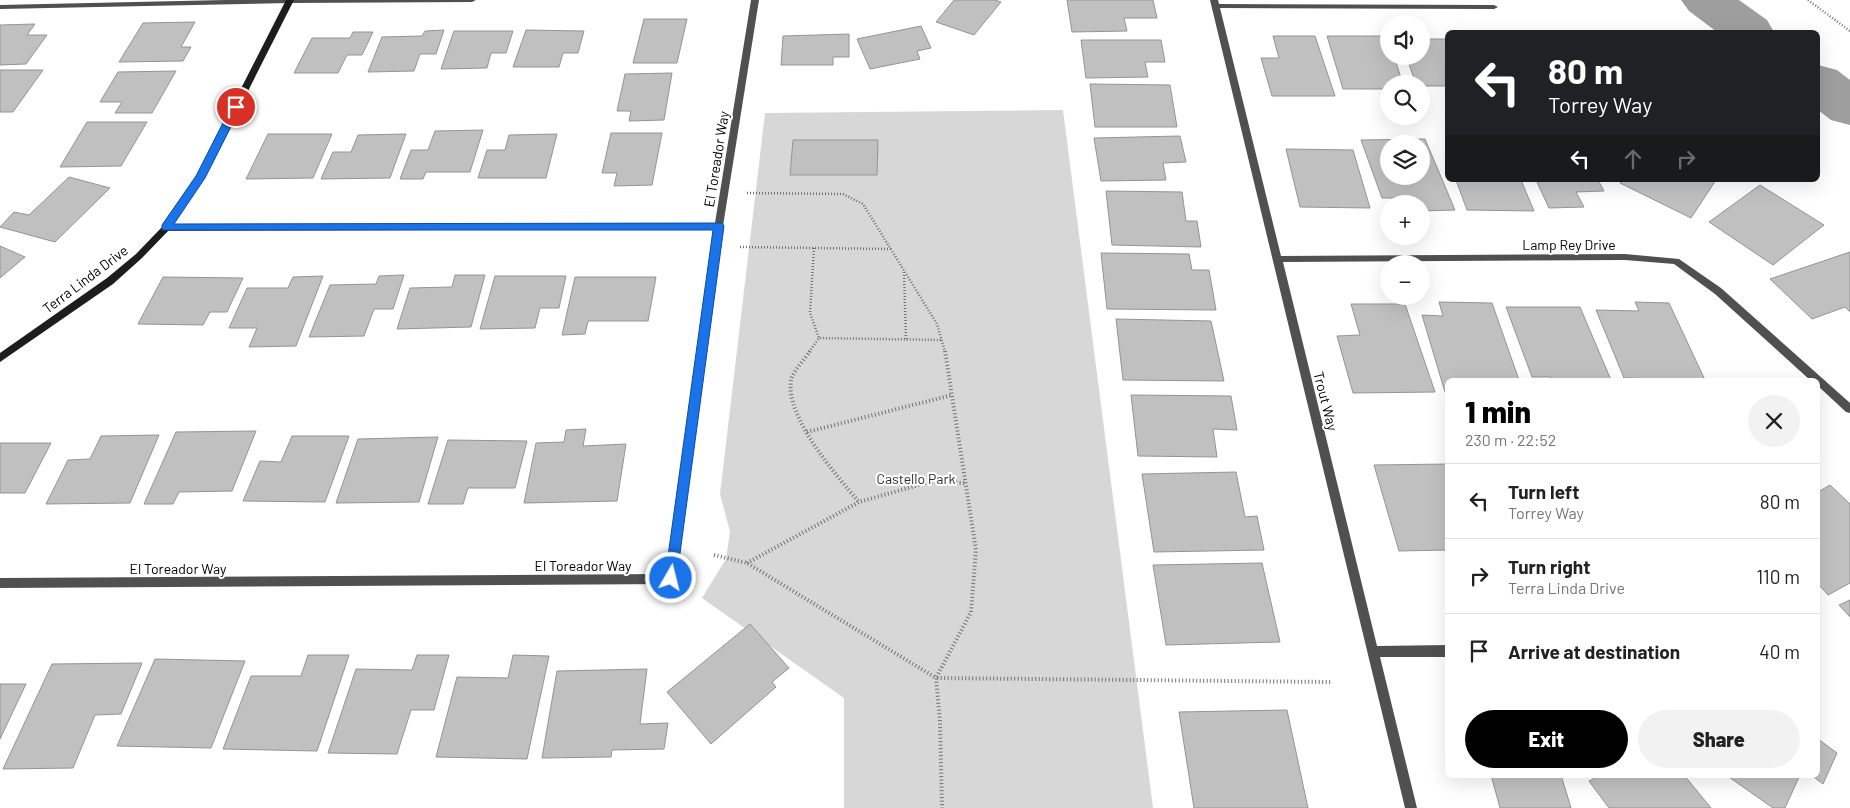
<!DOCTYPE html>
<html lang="en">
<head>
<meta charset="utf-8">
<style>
	body { margin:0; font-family:Barlow,sans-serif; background:#f2f2f2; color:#222; height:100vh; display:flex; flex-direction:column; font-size:19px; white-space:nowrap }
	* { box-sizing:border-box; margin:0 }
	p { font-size:16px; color:#767676 }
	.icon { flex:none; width:28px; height:28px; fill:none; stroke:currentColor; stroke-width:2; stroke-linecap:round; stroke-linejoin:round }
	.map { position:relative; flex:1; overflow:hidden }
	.details { position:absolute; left:1445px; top:378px; width:375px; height:400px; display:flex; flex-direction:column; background:#fff; border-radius:8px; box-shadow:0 5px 20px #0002 }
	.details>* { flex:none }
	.banner { position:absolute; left:1445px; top:30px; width:375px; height:152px; border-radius:8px; box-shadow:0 5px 20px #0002; background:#202124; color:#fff; overflow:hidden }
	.tools { position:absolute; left:1380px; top:15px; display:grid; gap:10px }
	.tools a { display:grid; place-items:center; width:50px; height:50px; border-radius:50%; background:#fff; box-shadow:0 5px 20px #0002; font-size:25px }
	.pin { position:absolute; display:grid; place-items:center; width:42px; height:42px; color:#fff; margin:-21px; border:2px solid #fff; border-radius:50%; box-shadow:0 1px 5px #0007 }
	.me { position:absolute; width:55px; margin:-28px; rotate:8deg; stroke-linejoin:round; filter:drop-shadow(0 0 4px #0008) }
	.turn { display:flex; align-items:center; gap:18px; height:105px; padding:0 20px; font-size:22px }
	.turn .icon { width:65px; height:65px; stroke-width:2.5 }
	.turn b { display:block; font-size:35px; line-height:42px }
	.lanes { display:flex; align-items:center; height:48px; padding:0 20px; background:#0003; justify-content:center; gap:25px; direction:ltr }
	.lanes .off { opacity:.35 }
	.round { display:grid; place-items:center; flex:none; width:52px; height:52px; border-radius:26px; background:#f2f2f2 }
	.summary { display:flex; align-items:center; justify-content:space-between; height:85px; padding:0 20px }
	h1 { font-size:30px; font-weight:800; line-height:38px; color:#000 }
	.action { display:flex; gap:10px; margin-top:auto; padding:10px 20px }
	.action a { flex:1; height:58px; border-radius:30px; background:#000; color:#fff; font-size:20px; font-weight:800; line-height:58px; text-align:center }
	.action a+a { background:#f2f2f2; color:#222 }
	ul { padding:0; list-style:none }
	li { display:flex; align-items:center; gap:15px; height:75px; padding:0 20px; border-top:1px solid #e0e0e0 }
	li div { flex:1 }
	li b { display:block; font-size:19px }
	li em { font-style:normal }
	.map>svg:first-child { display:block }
	.green { fill:#d7d7d7 }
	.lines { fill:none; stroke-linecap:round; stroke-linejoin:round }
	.river { fill:#9e9e9e; fill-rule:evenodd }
	.building { fill:#c0c0c0; stroke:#949494; fill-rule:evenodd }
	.path-far1 { stroke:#727272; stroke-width:2.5; stroke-dasharray:1 2; stroke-linecap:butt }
	.path { stroke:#727272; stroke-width:4; stroke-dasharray:1 2.5; stroke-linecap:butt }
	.street { fill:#505050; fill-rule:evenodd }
	.secondary { fill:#1d1d1d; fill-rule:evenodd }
	.route { fill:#1a73e8; stroke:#114b97 }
	.labels { text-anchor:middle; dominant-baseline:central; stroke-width:4; stroke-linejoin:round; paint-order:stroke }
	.street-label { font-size:14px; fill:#000; stroke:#fff }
	.park-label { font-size:14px; fill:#2e2e2e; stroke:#fff }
</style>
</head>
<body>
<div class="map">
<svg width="1850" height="808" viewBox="0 0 1850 808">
	<rect width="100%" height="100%" fill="#fff"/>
	<path class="green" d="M1063,110L1153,808H844V698L702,598L726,559L730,532L720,494L765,113Z"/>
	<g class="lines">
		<path class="river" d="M1681,0H1739L1767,20L1774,32H1717L1689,11Z
			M1818,65L1837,70L1850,80V125L1831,120L1818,110Z"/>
	</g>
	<path class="building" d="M954,0H995L1001,2L974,35L936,22Z
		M1067,0H1153L1157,18H1124L1127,31L1072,32Z
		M644,19H687L677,63H633Z
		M195,22L181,47H191L183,61L119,62L143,23Z
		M35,24L27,35H47L26,64L0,65V25Z
		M921,26L931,48L917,51L920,59L870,69L857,39Z
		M444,30L436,54H420L414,71L368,72L382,37L422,36L425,31Z
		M526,30L584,31L578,53H563L559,67H513Z
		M454,31H513L506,53H491L487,68L441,69Z
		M353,32H373L362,55H347L338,73H294L312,38H350Z
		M849,34V57H833V65H781L783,36Z
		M1273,36H1315L1335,96H1272L1261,58H1279Z
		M1327,36H1387L1389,56H1394L1403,84H1389V89H1343Z
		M1421,39H1448V86H1421V84H1416L1406,56H1421Z
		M1081,40H1161L1165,62H1145L1148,77L1086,78Z
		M0,70H43L13,112H0Z
		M176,71L152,113H115L122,102H100L118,72Z
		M672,73L664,120L629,121L631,111H617L625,74Z
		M1090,84L1170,85L1177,127H1095Z
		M87,122H147L121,166L60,167Z
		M483,130L470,172H426L423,179H400L411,150H428L435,131Z
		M611,133H662L652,185L614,186L617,173H602Z
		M268,134H332L313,178L246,179Z
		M406,134L390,178L321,179L333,152H351L358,135Z
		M557,134L546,178H478L487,150H505L509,135Z
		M1180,136L1186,162L1163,163L1166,180L1101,181L1094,138Z
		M1425,139L1455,210L1421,211V204H1404L1402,198H1382L1361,140ZM1389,144H1421V176H1389Z
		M793,140H878L877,175H790Z
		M1286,149L1353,150L1370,208L1300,207Z
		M69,177L110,188L55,242L0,227L14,212L29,215Z
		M1456,180H1521L1534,211L1467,210Z
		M1536,180H1598L1604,191L1576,192L1584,207L1549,208Z
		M1622,180H1716L1691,218L1620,183Z
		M1760,185L1824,225L1773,265L1709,222Z
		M1106,191L1182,192L1186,221H1197L1201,247L1112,245Z
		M0,246L25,257L0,278Z
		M1850,252V312L1845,307L1812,319L1770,279Z
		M1101,253L1189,254L1192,270H1209L1216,310L1107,309Z
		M404,275L393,309H374L364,336L309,337L330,285L376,284L379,276Z
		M455,275H485L471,327L397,329L410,288L452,287Z
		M323,276L296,346L249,347L257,328H229L247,288H288L293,277Z
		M495,276H566L559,308H540L535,328L480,329Z
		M163,277L243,278L227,312H210L203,325L138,324Z
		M575,277H656L648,321H588L585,334L562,335Z
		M1439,302L1492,303L1519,380H1448V392H1445L1422,315L1443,316Z
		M1635,302L1669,303L1705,380L1624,378L1596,310L1639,311Z
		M1351,304H1405L1435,392L1353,393L1337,336L1360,335Z
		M1506,307H1580L1611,380H1552L1551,377H1532Z
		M1116,319L1211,321L1224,381L1123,380Z
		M1131,395L1231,396L1237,430L1213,429L1217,457L1138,456Z
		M586,429L583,446L626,444L617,501L524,503L536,443L564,442L566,430Z
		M256,431L232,491L179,492L173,504H144L176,432Z
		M159,435L130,503L46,504L68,460L90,459L101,436Z
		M292,436H349L325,502L243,501L260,461L281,462Z
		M438,437L419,502L336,503L358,439Z
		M448,440L527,441L515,488H468L463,504H428Z
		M0,443H51L25,493H0Z
		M1448,464V550L1399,551L1374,465Z
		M1236,472L1245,517L1257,516L1264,550L1154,552L1142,474Z
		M1830,485L1850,504V583L1828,595L1818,584V492Z
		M1262,563L1280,642L1166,645L1153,565Z
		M1850,600V617L1839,605Z
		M750,624L789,668L772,682L776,687L711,744L667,692Z
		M308,655H349L317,751L223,749L251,676H301Z
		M417,655H449L434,710H411L397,754L328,753L356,669L412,670Z
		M513,655L549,656L527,759L436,757L457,677L508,678Z
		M155,659L245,661L211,748L117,746Z
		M142,663L121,714L95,715L73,768L3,769L52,664Z
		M647,669L640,724L668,723L664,749L612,750L611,757L542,758L557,671Z
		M0,684H26L0,739Z
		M1287,710L1308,808H1194L1179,712Z
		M1818,739L1837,753L1823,784L1811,775H1818Z
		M1491,775H1561L1571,808H1500Z
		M1601,775H1684L1711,808H1609L1589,781Z
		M1726,775H1800L1785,808H1773Z"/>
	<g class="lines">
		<path class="path-far1" d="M1808,0L1850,31
			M747,193L843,194L863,204L937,324L945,352
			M740,247L891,249
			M814,248L810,313L819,338
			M904,272L906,339
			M809,352L819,338L942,340"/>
		<path class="path" d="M810,351C805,359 793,371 791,380C785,417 836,475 859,502
			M945,351L976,550L971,612L936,678L1331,682
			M807,432L952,395
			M714,555L747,563L936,678L940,722L942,808
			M747,563L859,502L929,482L965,483"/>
		<path class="street" d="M225,0H476L472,2L290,3L0,9V5Z
			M751,0H759L723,226L675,583L671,584L0,588V578L666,574L714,229L166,231L162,228L166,225L715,223Z
			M1210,0H1218L1219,4L1494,5L1498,7L1494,9L1220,8L1281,256L1625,254L1679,259L1721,288L1850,403V413L1846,412L1818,386V380H1810L1715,294L1674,264L1625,260L1283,262L1377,646L1448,645V657H1380L1417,808H1405Z"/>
		<path class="secondary" d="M286,0H294L204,178L169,230L142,258L113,284L0,362V353L107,278L136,254L163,226L196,177Z"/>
	</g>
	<path class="route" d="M236,104L241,107L205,178L174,224L722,223L724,226L676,583L671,584L667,583L665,578L713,230H162V225L196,176L231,107Z"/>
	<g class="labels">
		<g class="street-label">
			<text transform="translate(716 159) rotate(-81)">El Toreador Way</text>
			<text x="1569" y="244">Lamp Rey Drive</text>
			<text transform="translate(85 279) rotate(-37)">Terra Linda Drive</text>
			<text transform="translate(1326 401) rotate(76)">Trout Way</text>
			<text x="583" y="565">El Toreador Way</text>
			<text x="178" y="568">El Toreador Way</text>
		</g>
		<g class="park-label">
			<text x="916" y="478">Castello Park</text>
		</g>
	</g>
</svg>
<div class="tools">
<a><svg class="icon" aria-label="sound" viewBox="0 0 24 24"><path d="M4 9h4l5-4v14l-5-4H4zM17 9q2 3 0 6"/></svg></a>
<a><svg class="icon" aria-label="search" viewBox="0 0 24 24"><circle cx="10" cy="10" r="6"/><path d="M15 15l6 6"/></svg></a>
<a><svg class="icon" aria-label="layers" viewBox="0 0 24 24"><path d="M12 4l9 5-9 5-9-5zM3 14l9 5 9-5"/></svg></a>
<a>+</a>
<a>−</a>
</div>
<div class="pin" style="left:236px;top:107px;background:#d93025"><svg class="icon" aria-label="arrive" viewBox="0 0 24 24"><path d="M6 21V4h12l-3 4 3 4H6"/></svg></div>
<svg class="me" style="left:671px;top:578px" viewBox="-20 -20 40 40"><circle r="17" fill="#1a73e8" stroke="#fff" stroke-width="3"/><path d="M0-11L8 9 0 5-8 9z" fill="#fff"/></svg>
<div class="banner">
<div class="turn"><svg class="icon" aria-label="left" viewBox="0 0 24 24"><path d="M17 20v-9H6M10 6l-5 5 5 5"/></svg><div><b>80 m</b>Torrey Way</div></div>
<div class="lanes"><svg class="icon" aria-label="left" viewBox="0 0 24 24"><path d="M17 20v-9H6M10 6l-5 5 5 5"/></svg><svg class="icon off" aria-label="ahead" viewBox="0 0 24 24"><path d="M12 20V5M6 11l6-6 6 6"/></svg><svg class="icon off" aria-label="right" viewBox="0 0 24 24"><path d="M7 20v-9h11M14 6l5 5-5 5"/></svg></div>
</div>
<section class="details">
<div class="summary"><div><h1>1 min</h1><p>230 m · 22:52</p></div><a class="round"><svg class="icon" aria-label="close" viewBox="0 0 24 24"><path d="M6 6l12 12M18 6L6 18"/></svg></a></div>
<ul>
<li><svg class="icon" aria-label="left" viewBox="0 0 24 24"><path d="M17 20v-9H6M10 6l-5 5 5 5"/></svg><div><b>Turn left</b><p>Torrey Way</p></div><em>80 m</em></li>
<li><svg class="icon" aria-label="right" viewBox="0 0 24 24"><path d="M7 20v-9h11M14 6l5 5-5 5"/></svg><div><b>Turn right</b><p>Terra Linda Drive</p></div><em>110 m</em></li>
<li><svg class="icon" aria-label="arrive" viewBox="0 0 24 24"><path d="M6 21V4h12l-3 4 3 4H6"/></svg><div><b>Arrive at destination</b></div><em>40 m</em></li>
</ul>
<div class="action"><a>Exit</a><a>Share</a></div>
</section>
</div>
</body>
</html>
